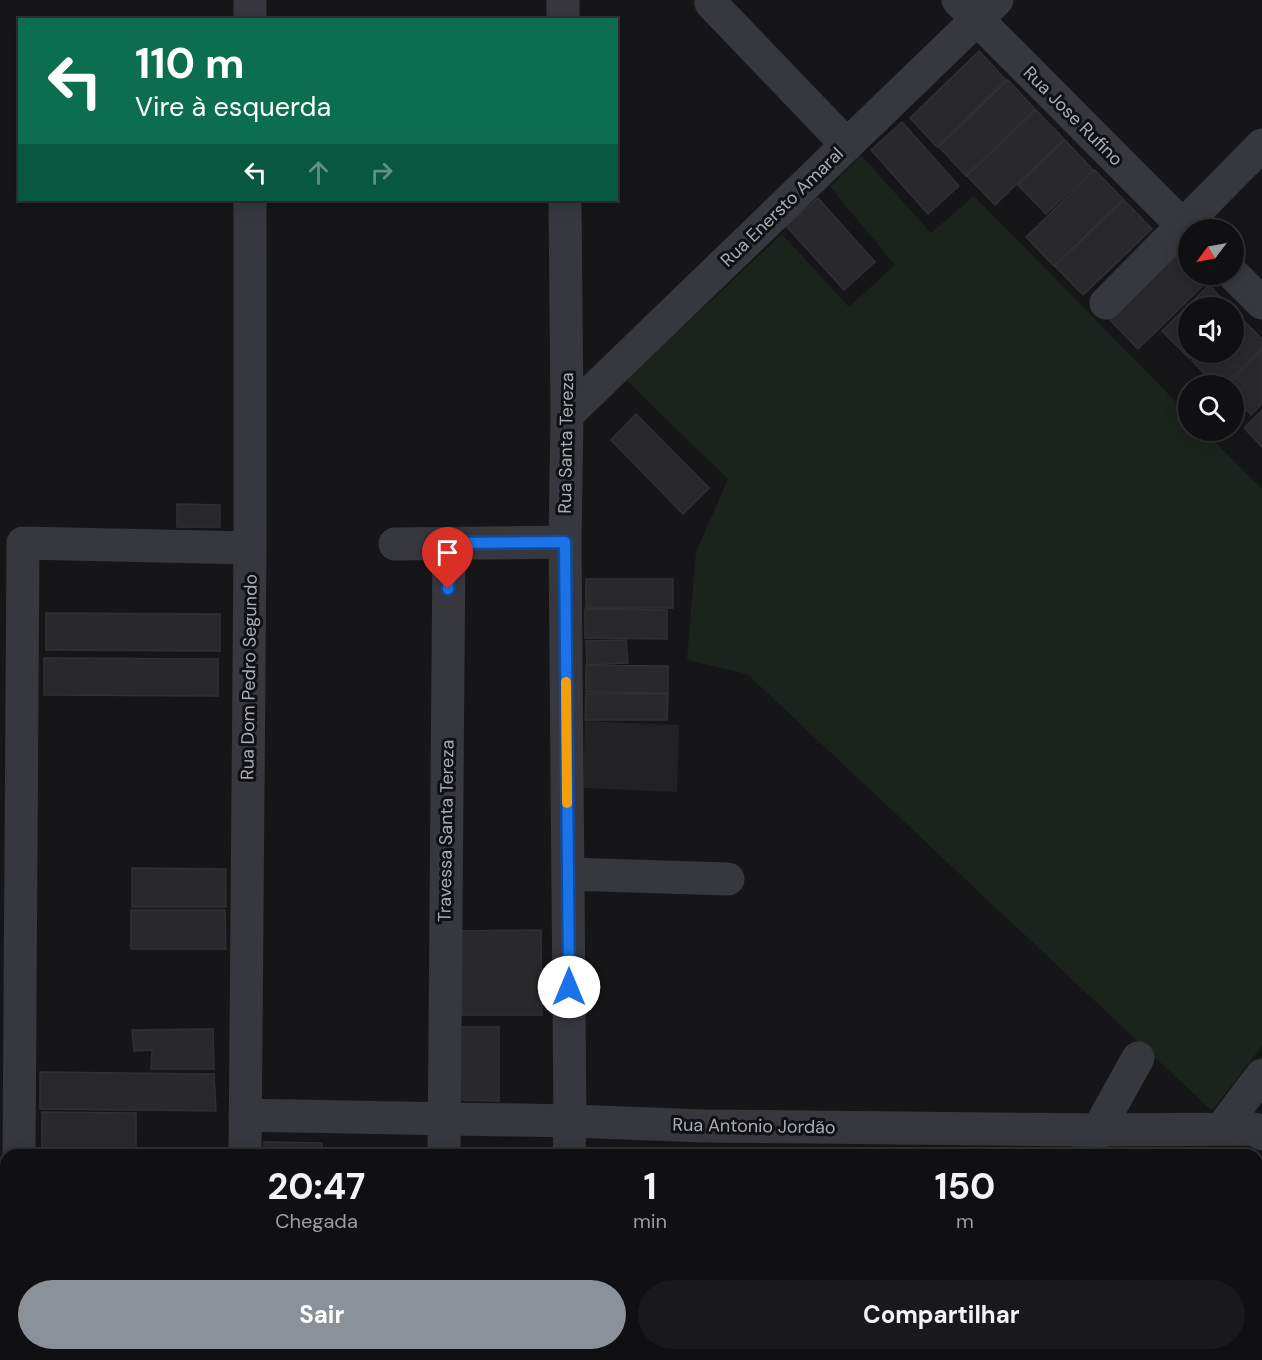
<!DOCTYPE html>
<html lang="pt">
<head>
<meta charset="utf-8">
<style>
	body { margin:0; font-family:"DM Sans",sans-serif; background:#19191b; color:#f1f3f6; height:100vh; display:flex; flex-direction:column; font-size:22px; white-space:nowrap }
	* { box-sizing:border-box; margin:0 }
	p { font-size:20px; color:#9c9d9f }
	.icon { flex:none; width:33px; height:33px; fill:none; stroke:currentColor; stroke-width:2; stroke-linecap:round; stroke-linejoin:round }
	.map { position:relative; flex:1; overflow:hidden }
	.sheet { position:absolute; left:0px; top:1149px; width:1263px; height:212px; display:flex; flex-direction:column; background:#101012; border-radius:18px 18px 0 0; box-shadow:0 3px 15px #0003,0 0 0 2px #303032 }
	.sheet>* { flex:none }
	.banner { position:absolute; left:18px; top:18px; width:600px; height:183px; border-radius:0px; box-shadow:0 3px 15px #0003,0 0 0 2px #303032; background:#0b6e4f; color:#fff; overflow:hidden }
	.needle { width:39px; rotate:238deg }
	.tools { position:absolute; left:1178px; top:219px; display:grid; gap:12px }
	.tools a { display:grid; place-items:center; width:66px; height:66px; border-radius:50%; background:#101012; box-shadow:0 3px 15px #0003,0 0 0 2px #303032; font-size:30px }
	.pin { position:absolute; display:grid; place-items:center; width:51px; height:51px; color:#fff; margin:-62px -26px; border-radius:50% 50% 50% 0; rotate:-45deg; box-shadow:0 0 6px #0007 }
	.pin .icon { rotate:45deg }
	.me { position:absolute; width:66px; margin:-33px; rotate:0deg; stroke-linejoin:round; filter:drop-shadow(0 0 4px #0008) }
	.turn { display:flex; align-items:center; gap:21px; height:126px; padding:0 18px; font-size:27px }
	.turn .icon { width:78px; height:78px; stroke-width:2.5 }
	.turn b { display:block; font-size:42px; line-height:51px }
	.lanes { display:flex; align-items:center; height:57px; padding:0 18px; background:#0003; justify-content:center; gap:30px; direction:ltr }
	.lanes .off { opacity:.35 }
	.eta { display:flex; justify-content:space-evenly; align-items:center; height:102px; text-align:center }
	.eta b { font-size:36px; font-weight:700; line-height:42px }
	.button { display:flex; gap:12px; margin-top:auto; padding:12px 18px }
	.button a { flex:1; height:69px; border-radius:36px; background:#8c9099; color:#fff; font-size:24px; font-weight:700; line-height:69px; text-align:center }
	.button a+a { background:#19191b; color:#f1f3f6 }
	.map>svg:first-child { display:block }
	.built { fill:#222225 }
	.green { fill:#1c231d }
	.building { fill:#29292c; stroke:#303034; stroke-width:1.5 }
	.lines { fill:none; stroke-linecap:round; stroke-linejoin:round }
	.minor { stroke:#37383d; stroke-width:33 }
	.route-casing { stroke:#114b97; stroke-width:15 }
	.route { stroke:#1a73e8; stroke-width:10 }
	.slow { stroke:#f59e0b; stroke-width:10 }
	.labels { text-anchor:middle; dominant-baseline:central; stroke-width:6; stroke-linejoin:round; paint-order:stroke }
	.street-label { font-size:18px; fill:#a8adb8; stroke:#111113 }
</style>
</head>
<body>
<div class="map">
<svg width="1262" height="1360" viewBox="0 0 1262 1360">
	<rect width="100%" height="100%" fill="#161618"/>
	<path class="built" d="M585,721L679,725L677,792L583,788Z"/>
	<path class="green" d="M861,155L931,233L974,196L1188,414V430L1204,431L1262,489V1046L1212,1111L747,674L687,660L696,552L728,479L626,380L782,234L849,307L895,265L830,187Z"/>
	<path class="building" d="M979,51L1006,80L937,147L910,118Z
		M1008,80L1035,109L966,176L939,147Z
		M1036,110L1064,139L995,205L967,176Z
		M902,122L959,186L928,214L871,150Z
		M1065,140L1093,170L1046,214L1018,185Z
		M1095,170L1123,199L1054,266L1026,237Z
		M818,198L875,262L844,290L786,226Z
		M1124,200L1152,229L1083,295L1055,266Z
		M1179,253L1188,262V274H1200L1207,282L1138,349L1110,320Z
		M1209,285L1231,308H1188V352H1197L1190,359L1162,331Z
		M1238,315L1262,339V348L1223,386H1216L1192,361L1200,352H1233V320Z
		M1262,350V404L1251,415L1233,396V386H1226Z
		M1262,410V447L1244,428Z
		M636,414L709,488L683,514L611,440Z
		M177,504L220,505V527H177Z
		M586,579H673V608H586Z
		M585,609L667,610V639L585,638Z
		M46,613L220,614V651L46,650Z
		M626,640L628,663L587,665L586,641Z
		M44,658L218,659V696L44,695Z
		M586,665L668,666V693L586,692Z
		M586,694H668L667,720H585Z
		M132,868L226,869V907H132Z
		M131,910H225L226,949H131Z
		M541,930L542,1015H455L454,931Z
		M459,1027H499V1101L458,1100Z
		M213,1029L214,1069H151L152,1050L134,1051L132,1030Z
		M40,1072L214,1074L216,1111L40,1109Z
		M42,1112L136,1113V1152L42,1151Z
		M264,1142L322,1143V1155H264Z"/>
	<g class="lines">
		<path class="minor" d="M958,0L1188,231
			M711,3L847,145
			M250,20V0
			M563,20V0
			M565,200L567,415L565,542L570,1121L569,1155
			M1233,274L1262,303
			M1106,303L1262,145
			M567,415L997,0
			M395,544L565,542
			M568,874L728,879
			M245,1115L570,1121L704,1126L1098,1130L1255,1129L1262,1134
			M1221,1129L1262,1075
			M19,1155L23,543L250,548
			M245,1155L250,548V200
			M444,1155L449,543
			M1087,1155L1098,1130L1138,1058
			M1257,1296L1262,1289
			M445,1354V1360
			M17,1360V1354
			M244,1360V1354
			M562,1360V1354
			M693,1360V1354
			M807,1360V1354
			M997,1360L1000,1354
			M1213,1360L1217,1354"/>
	</g>
	<g class="lines">
		<g class="route-casing">
			<path id="route" d="M448,589L449,543L565,542L569,987"/>
		</g>
		<use href="#route" class="route"/>
		<path class="slow" d="M566,682L567,803"/>
	</g>
	<g class="labels">
		<g class="street-label">
			<text transform="translate(1073 116) rotate(45)">Rua Jose Rufino</text>
			<text transform="translate(782 207) rotate(-44)">Rua Enersto Amaral</text>
			<text transform="translate(566 443) rotate(-89)">Rua Santa Tereza</text>
			<text transform="translate(249 677) rotate(-89)">Rua Dom Pedro Segundo</text>
			<text transform="translate(446 831) rotate(-89)">Travessa Santa Tereza</text>
			<text transform="translate(754 1126) rotate(1)">Rua Antonio Jordão</text>
		</g>
	</g>
</svg>
<div class="tools">
<a><svg class="needle" viewBox="-14 -14 28 28"><path d="M0-13l5 13h-10z" fill="#e53935"/><path d="M0 13l5-13h-10z" fill="#9c9d9f"/></svg></a>
<a><svg class="icon" aria-label="sound" viewBox="0 0 24 24"><path d="M4 9h4l5-4v14l-5-4H4zM17 9q2 3 0 6"/></svg></a>
<a><svg class="icon" aria-label="search" viewBox="0 0 24 24"><circle cx="10" cy="10" r="6"/><path d="M15 15l6 6"/></svg></a>
</div>
<div class="pin" style="left:448px;top:589px;background:#d93025"><svg class="icon" aria-label="arrive" viewBox="0 0 24 24"><path d="M6 21V4h12l-3 4 3 4H6"/></svg></div>
<svg class="me" style="left:569px;top:987px" viewBox="-20 -20 40 40"><circle r="19" fill="#fff"/><path d="M0-13L10 11 0 6-10 11z" fill="#1a73e8"/></svg>
<div class="banner">
<div class="turn"><svg class="icon" aria-label="left" viewBox="0 0 24 24"><path d="M17 20v-9H6M10 6l-5 5 5 5"/></svg><div><b>110 m</b>Vire à esquerda</div></div>
<div class="lanes"><svg class="icon" aria-label="left" viewBox="0 0 24 24"><path d="M17 20v-9H6M10 6l-5 5 5 5"/></svg><svg class="icon off" aria-label="ahead" viewBox="0 0 24 24"><path d="M12 20V5M6 11l6-6 6 6"/></svg><svg class="icon off" aria-label="right" viewBox="0 0 24 24"><path d="M7 20v-9h11M14 6l5 5-5 5"/></svg></div>
</div>
<section class="sheet">
<div class="eta">
<div><b>20:47</b><p>Chegada</p></div>
<div><b>1</b><p>min</p></div>
<div><b>150</b><p>m</p></div>
</div>
<div class="button"><a>Sair</a><a>Compartilhar</a></div>
</section>
</div>
</body>
</html>
